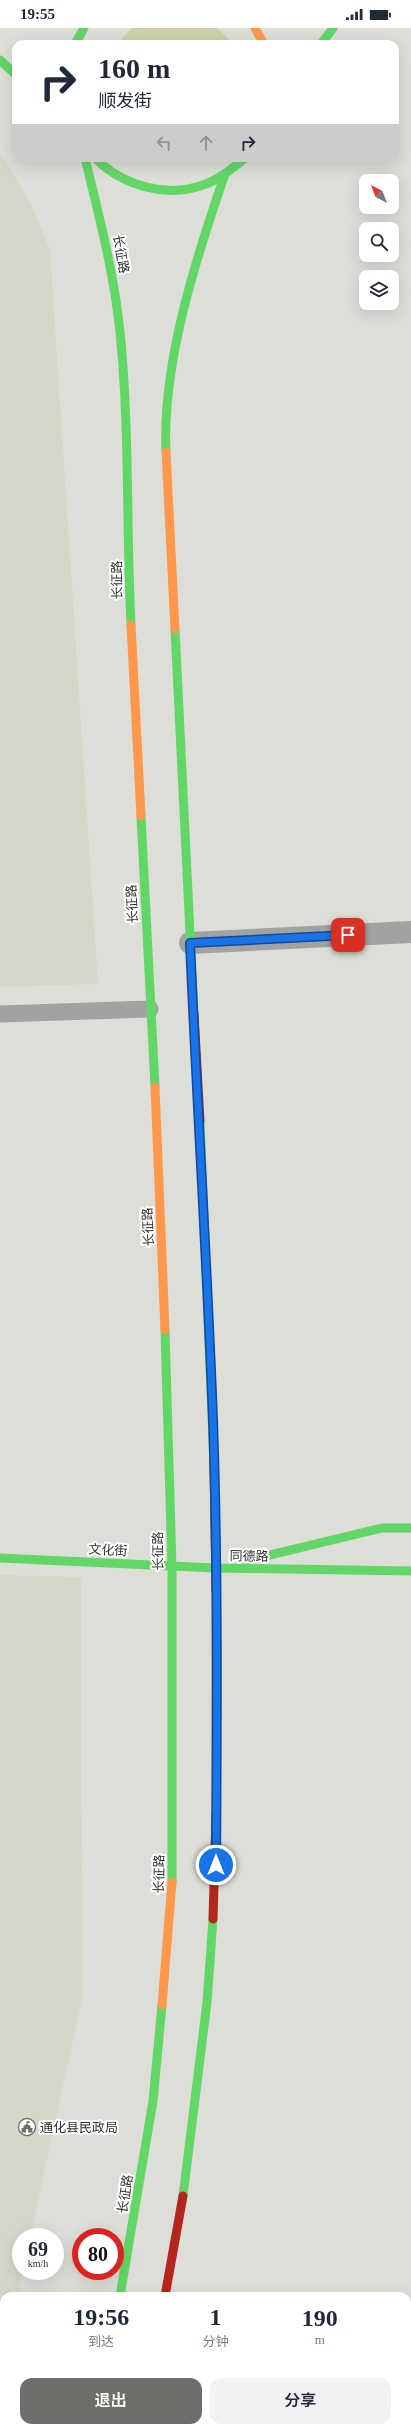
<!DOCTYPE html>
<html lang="zh">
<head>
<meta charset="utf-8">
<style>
	body { margin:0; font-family:"Times New Roman","Noto Sans SC",serif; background:#f2f2f3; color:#1f2937; height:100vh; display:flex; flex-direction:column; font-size:15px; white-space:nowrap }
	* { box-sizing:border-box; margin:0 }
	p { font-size:13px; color:#747a83 }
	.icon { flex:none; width:22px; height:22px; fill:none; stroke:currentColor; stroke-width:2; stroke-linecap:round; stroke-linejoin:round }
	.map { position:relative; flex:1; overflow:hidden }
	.side { position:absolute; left:0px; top:2264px; width:411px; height:140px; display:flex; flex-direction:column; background:#fff; border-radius:12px 12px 0 0; box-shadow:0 4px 16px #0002 }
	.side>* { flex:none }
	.guide { position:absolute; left:12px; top:12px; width:387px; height:122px; border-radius:12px; box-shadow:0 4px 16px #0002; background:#fff; color:#1f2937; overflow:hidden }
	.needle { width:26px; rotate:318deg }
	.buttons { position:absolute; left:359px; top:146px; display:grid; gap:8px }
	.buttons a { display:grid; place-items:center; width:40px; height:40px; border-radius:8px; background:#fff; box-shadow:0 4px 16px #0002; font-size:20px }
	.speed { position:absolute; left:12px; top:2200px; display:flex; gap:8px; font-size:20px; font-weight:700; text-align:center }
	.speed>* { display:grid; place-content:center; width:52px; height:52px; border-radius:50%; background:#fff; box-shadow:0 4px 16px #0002; line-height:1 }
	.speed small { font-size:10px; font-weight:400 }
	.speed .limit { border:6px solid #d22; background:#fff; color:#111 }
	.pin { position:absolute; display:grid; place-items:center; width:34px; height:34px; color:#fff; margin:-17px; border-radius:8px; box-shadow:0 2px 6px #0006 }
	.me { position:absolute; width:44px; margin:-22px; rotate:0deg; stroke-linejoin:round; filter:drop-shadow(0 0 3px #0008) }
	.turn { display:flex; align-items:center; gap:14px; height:84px; padding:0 20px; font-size:18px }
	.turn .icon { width:52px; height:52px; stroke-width:2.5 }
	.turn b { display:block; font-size:28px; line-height:34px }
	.lanes { display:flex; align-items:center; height:38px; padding:0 20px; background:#0003; justify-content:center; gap:20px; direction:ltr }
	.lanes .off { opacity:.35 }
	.eta { display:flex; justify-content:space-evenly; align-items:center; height:68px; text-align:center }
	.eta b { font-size:24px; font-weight:600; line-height:28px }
	.cta { display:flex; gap:8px; margin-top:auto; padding:8px 20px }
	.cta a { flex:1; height:46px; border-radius:12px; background:#6e6f6a; color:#fff; font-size:16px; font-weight:600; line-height:46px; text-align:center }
	.cta a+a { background:#f2f2f3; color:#1f2937 }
	.status { display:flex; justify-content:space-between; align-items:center; height:28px; padding:0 20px; background:#fff; direction:ltr }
	.status svg { height:11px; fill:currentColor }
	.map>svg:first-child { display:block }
	.built { fill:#d6d7c9 }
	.green { fill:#cecea8 }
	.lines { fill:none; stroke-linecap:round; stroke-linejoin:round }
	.lane { stroke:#a2a2a0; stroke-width:17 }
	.street { stroke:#a2a2a0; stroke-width:22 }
	.fast { stroke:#63d668; stroke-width:9 }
	.slow { stroke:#ff974d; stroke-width:9 }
	.jam { stroke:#b3261e; stroke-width:9 }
	.route-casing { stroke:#114b97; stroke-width:10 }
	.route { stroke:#1a73e8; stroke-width:7 }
	.labels { text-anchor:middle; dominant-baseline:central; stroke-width:4; stroke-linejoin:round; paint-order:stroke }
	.street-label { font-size:13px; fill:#32332e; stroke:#fff }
	.poi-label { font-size:13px; fill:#32332e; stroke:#fff; text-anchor:start }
</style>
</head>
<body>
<div class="status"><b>19:55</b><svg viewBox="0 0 49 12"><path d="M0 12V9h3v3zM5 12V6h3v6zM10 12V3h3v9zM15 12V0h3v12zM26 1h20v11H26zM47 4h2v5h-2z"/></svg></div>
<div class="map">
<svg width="411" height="2404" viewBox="0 0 411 2404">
	<rect width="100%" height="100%" fill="#deded8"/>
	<path class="built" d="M0,125L14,146L34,183L50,222L98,956L0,959Z
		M0,1547L81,1549L82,1971L30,2209H21V2243H23L18,2268H4V2332L2,2342H0Z"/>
	<path class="green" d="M132,0H217L233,16H117Z"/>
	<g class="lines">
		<path class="lane" d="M0,986L150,981"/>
		<path class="street" d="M190,915L411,904
			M0,2379L4,2378"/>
		<path class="fast" d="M75,16L84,0
			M321,16L333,0
			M0,32L16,47
			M85,130C99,188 114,245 120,304C130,402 126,500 131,597
			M95,130C123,158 168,171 206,156C221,150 233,140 245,130
			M166,424C162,335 196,230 225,146
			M175,601L194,986
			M141,788L155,1059
			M200,1093L214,1435
			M165,1302L172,1539V1854
			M0,1530L215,1540L411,1543
			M245,1533L382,1500H411
			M183,2168L207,1974L213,1891
			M120,2268L153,2073L162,1977
			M92,2404L93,2400"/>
		<path class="slow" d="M255,0L264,16
			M166,424L175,601
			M131,597L141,788
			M155,1059L165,1302
			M216,1787V1562
			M162,1977L172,1854
			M407,2343L411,2342
			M137,2404L138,2400"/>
		<path class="jam" d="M194,986L200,1093
			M214,1435L216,1562
			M213,1891L216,1787
			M165,2268L183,2168"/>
	</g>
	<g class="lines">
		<g class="route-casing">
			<path id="route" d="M216,1837C217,1689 218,1540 213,1392C207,1233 197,1074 190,915L348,907"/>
		</g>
		<use href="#route" class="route"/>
	</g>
	<defs>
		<g id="civic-ring" transform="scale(0.9)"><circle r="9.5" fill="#fff" stroke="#6e6f6a" stroke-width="1.5"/><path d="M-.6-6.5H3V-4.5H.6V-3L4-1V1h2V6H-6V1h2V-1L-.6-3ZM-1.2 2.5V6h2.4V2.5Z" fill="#6e6f6a"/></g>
	</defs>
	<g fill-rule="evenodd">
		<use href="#civic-ring" x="27" y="2099"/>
	</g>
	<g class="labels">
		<g class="street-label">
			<text transform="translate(121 226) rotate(80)">长征路</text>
			<text transform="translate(117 552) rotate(-91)">长征路</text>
			<text transform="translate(132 876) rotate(-93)">长征路</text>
			<text transform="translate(148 1199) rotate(-93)">长征路</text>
			<text transform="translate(108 1522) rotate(3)">文化街</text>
			<text transform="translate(158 1523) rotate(-91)">长征路</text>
			<text transform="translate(249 1528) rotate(1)">同德路</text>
			<text transform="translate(159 1846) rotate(-89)">长征路</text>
			<text transform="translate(125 2166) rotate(-81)">长征路</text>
		</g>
		<g class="poi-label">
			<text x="40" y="2099">通化县民政局</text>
		</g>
	</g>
</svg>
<div class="buttons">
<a><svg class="needle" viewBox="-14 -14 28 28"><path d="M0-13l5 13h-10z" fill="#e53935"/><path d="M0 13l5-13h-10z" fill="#747a83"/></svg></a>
<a><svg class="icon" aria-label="search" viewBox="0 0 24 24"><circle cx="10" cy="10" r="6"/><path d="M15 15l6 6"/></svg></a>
<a><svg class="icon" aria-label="layers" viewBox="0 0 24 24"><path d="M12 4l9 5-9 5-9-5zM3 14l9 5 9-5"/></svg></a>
</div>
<div class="speed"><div>69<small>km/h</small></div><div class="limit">80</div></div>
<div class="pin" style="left:348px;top:907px;background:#d93025"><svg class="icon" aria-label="arrive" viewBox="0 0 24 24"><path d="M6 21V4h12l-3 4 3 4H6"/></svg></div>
<svg class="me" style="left:216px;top:1837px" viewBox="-20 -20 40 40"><circle r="17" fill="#1a73e8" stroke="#fff" stroke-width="3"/><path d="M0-11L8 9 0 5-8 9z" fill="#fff"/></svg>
<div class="guide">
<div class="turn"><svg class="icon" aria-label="right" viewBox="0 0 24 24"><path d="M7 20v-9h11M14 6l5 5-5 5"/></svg><div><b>160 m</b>顺发街</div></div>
<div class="lanes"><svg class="icon off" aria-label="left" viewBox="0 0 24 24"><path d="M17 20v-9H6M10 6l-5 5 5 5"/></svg><svg class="icon off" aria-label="ahead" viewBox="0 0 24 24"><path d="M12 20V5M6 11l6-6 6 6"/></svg><svg class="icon" aria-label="right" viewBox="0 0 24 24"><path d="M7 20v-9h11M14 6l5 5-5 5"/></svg></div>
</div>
<section class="side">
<div class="eta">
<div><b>19:56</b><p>到达</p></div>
<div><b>1</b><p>分钟</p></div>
<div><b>190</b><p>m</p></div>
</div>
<div class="cta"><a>退出</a><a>分享</a></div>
</section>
</div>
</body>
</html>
